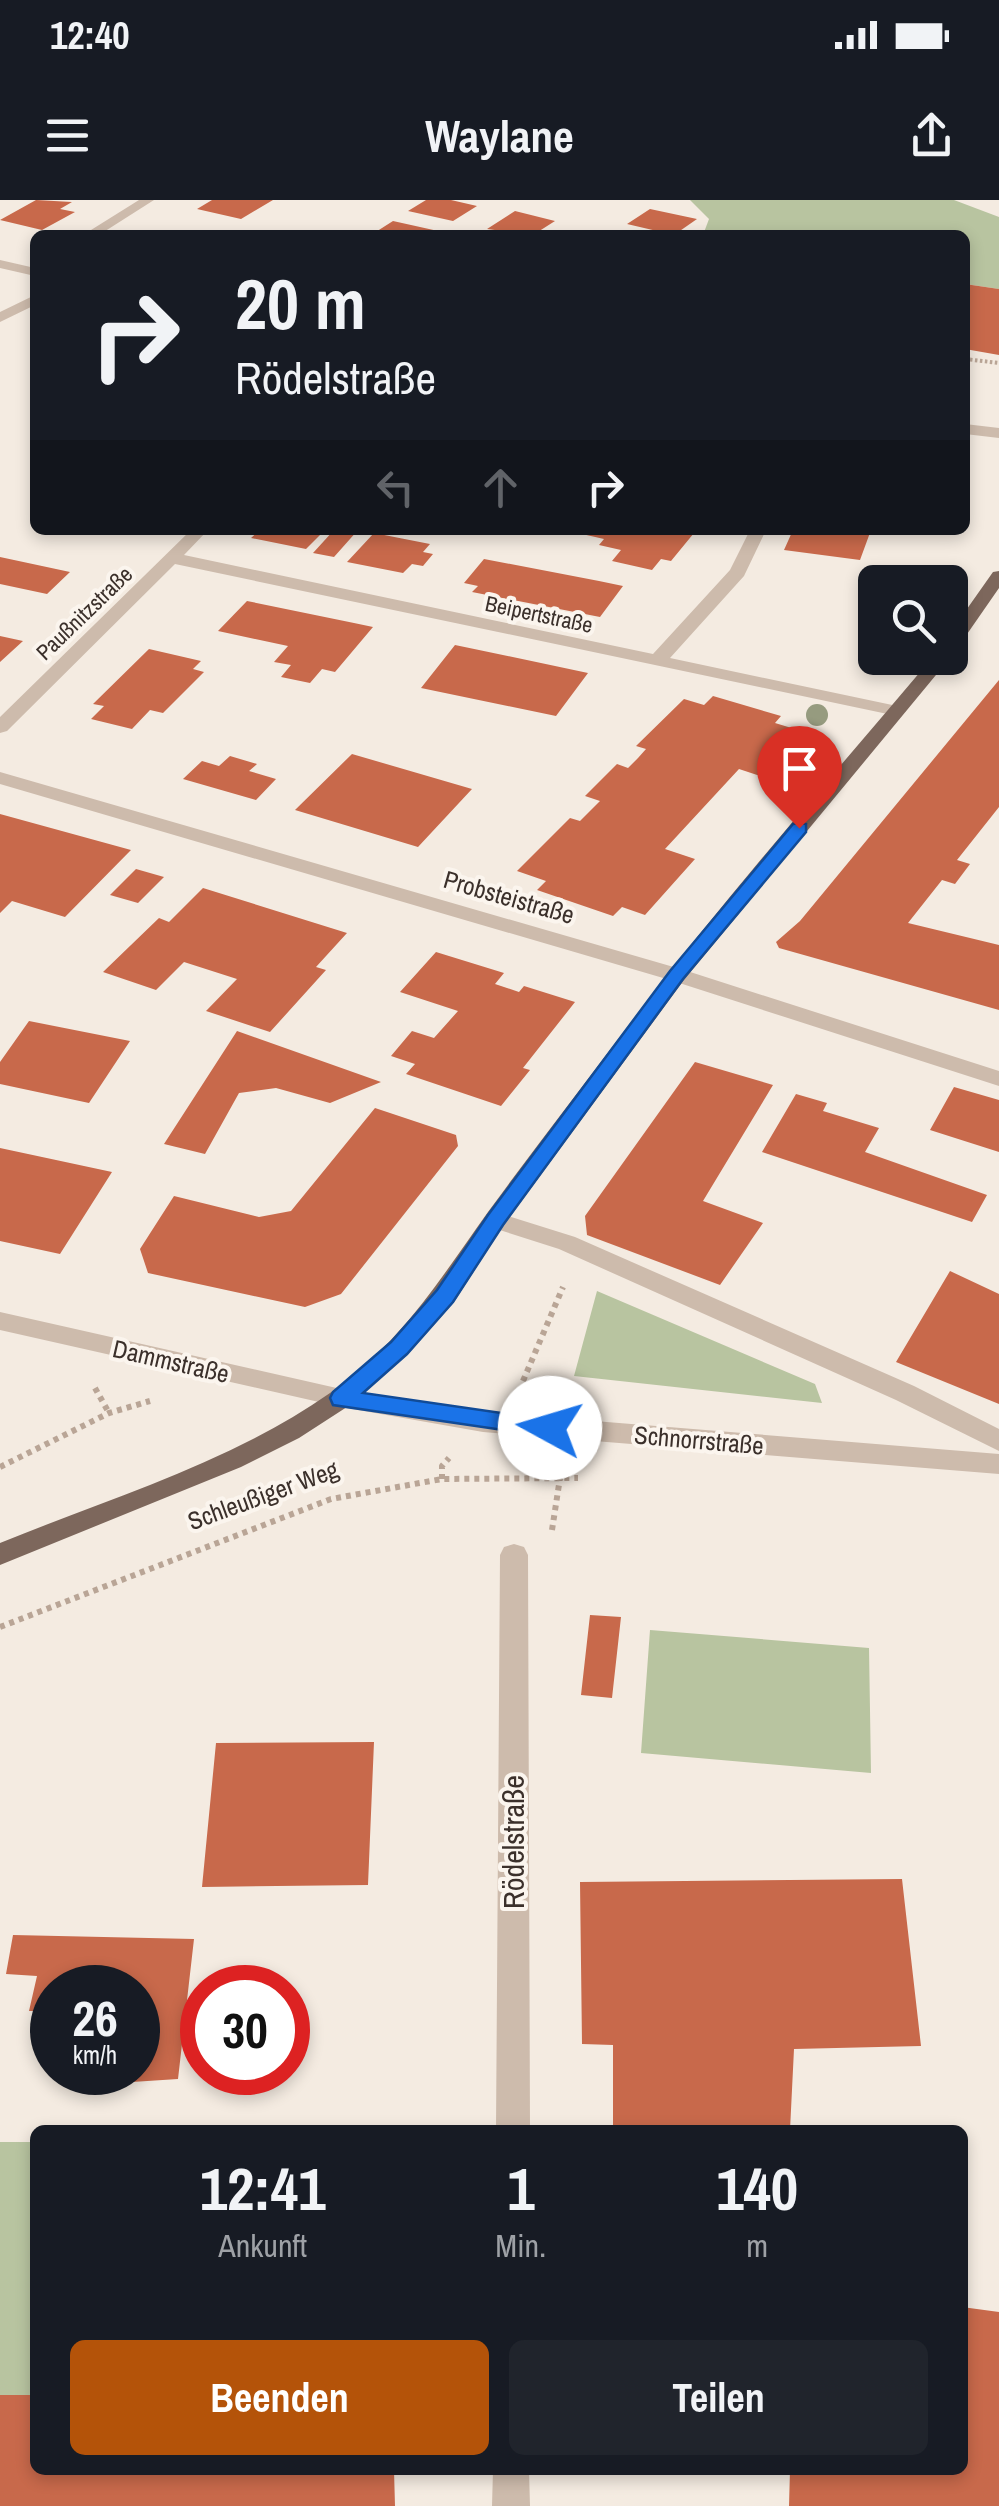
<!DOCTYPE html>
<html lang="de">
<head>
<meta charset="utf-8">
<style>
	body { margin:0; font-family:"Archivo Narrow",sans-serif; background:#20242c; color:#f1f3f6; height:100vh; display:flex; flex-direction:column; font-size:38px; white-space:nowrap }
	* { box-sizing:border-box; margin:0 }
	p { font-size:32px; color:#9ea1a6 }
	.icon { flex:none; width:55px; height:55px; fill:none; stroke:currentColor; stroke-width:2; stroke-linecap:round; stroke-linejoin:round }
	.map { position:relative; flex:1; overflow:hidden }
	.sheet { position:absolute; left:30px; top:1925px; width:938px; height:350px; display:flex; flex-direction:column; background:#171b24; border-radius:15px; box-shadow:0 5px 15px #0003 }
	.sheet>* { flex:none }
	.banner { position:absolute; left:30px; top:30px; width:940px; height:305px; border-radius:15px; box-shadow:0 5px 15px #0003; background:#171b24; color:#f1f3f6; overflow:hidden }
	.tools { position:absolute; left:858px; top:365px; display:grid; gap:20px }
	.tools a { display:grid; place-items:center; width:110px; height:110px; border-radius:15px; background:#171b24; box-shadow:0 5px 15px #0003; font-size:50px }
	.speed { position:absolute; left:30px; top:1765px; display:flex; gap:20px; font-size:50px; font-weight:700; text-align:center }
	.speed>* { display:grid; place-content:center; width:130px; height:130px; border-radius:50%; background:#171b24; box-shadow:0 5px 15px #0003; line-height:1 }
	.speed small { font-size:25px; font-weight:400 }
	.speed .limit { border:15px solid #d22; background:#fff; color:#111 }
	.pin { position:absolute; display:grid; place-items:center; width:85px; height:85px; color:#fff; margin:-102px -42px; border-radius:50% 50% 50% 0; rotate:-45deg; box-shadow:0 0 10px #0007 }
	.pin .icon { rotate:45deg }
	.me { position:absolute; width:110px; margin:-55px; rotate:276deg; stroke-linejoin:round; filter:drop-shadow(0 0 8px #0008) }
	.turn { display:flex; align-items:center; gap:35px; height:210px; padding:0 40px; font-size:45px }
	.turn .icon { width:130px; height:130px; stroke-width:2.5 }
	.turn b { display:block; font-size:70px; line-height:85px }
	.lanes { display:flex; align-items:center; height:95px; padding:0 40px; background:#0003; justify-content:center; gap:50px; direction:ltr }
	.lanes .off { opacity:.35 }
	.eta { display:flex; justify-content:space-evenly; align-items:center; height:170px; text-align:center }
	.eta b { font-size:60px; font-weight:700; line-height:70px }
	.cta { display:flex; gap:20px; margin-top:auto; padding:20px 40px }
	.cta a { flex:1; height:115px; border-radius:15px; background:#b45309; color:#fff; font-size:40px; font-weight:700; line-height:115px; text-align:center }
	.cta a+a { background:#20242c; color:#f1f3f6 }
	.status { display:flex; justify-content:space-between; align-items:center; height:70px; padding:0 50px; background:#171b24; direction:ltr }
	.status svg { height:28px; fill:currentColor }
	header { display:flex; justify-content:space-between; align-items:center; height:130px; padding:0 40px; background:#171b24; font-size:45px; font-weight:700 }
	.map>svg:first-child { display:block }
	.green { fill:#b8c4a0 }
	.building { fill:#c8694b }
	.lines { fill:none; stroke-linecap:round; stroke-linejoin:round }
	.path-far1 { stroke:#b9a596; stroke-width:4; stroke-dasharray:2.5 2.5; stroke-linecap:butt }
	.path { stroke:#b9a596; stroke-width:6; stroke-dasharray:5 5; stroke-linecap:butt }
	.minor { fill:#cdbbac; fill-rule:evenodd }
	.major { fill:#7d675c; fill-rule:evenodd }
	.tree { fill:#969b7f }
	.route { fill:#1a73e8; stroke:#114b97; stroke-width:2.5 }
	.labels { text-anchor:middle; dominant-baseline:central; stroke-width:8; stroke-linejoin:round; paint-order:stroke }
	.far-street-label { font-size:22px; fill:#3b302b; stroke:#fbf5ee }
	.street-label { font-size:25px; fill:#3b302b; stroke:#fbf5ee }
	.near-street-label { font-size:30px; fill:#3b302b; stroke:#fbf5ee }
</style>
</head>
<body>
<div class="status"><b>12:40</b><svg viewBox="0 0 49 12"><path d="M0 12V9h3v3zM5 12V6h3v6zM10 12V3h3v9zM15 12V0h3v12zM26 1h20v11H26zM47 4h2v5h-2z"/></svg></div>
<header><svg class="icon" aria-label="menu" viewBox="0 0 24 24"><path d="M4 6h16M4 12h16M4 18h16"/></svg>Waylane<svg class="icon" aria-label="share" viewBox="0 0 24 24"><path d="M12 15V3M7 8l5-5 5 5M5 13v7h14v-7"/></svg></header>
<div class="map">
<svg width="999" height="2306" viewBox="0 0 999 2306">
	<rect width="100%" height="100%" fill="#f4ebe1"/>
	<path class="green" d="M690,0H954L999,17V89L965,84V35H703L709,19Z
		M597,1091L815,1184L822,1203L574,1176Z
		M650,1430L869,1448L871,1573L641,1553Z
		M0,1942H35V2195H0Z"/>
	<path class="building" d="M36,0L72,2L60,9L75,12L42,30L0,20Z
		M212,0H273L241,19L197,9Z
		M426,0H451L477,6L453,21L408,11Z
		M650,9L697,19L674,35L627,24Z
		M515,11L555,21L533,35L487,29Z
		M393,21L438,31L432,35H371Z
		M965,84L999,89V155L965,149Z
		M260,330H325L306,349L251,338Z
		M334,330H358L334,357L313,353Z
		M585,330H680L694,333L671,361L661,359L652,370L612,361L621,350L599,345L604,339L582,334Z
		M793,330H871L860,360L784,350Z
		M374,333L430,344L423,352L433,354L423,366L412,364L403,373L347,362Z
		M0,357L70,372L47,394L0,384Z
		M484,359L599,381L623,386L600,417L472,392L478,386L464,383Z
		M247,401L354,423L373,427L335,472L322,469L310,483L281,477L291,465L274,462L288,446L218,431Z
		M0,436L23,441L0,462Z
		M455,445L479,450L588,473L556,516L421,488Z
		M149,449L201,461L193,469L204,472L163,513L150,510L132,529L91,519L104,506L93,504Z
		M999,480V607L957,660L970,664L955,684L942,680L908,723L999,745V810L779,748L776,742L800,721Z
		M713,496L781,516L775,523L808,533L766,578L739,569L665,649L695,659L645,715L622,707L613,716L537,690L546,681L517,671L570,618L580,621L600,601L585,596L617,564L628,568L638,558L646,549L636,546L684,499L704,505Z
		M352,554L472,589L418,647L295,610Z
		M230,556L257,564L249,571L276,579L256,600L183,579L202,561L219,566Z
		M0,614L131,650L65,717L12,701L0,713Z
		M136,669L164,677L138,703L110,695Z
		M203,688L347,733L316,767L326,770L270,832L206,811L237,779L184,762L156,790L103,772L159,718L169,722Z
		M436,752L504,773L495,784L519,792L524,786L575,802L523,868L530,870L501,906L406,874L415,864L391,856L412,831L434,838L458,811L400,792Z
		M29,821L130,841L89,903L0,884V862Z
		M237,831L381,882L330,903L276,888L239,893L205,954L164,944Z
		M695,862L773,885L703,1001L763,1023L720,1085L587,1035L585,1016Z
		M954,887L999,900V952L930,930Z
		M796,894L827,903L823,911L879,928L865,952L987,995L972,1022L762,952Z
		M375,908L456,935L458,946L341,1094L305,1107L148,1073L140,1049L174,996L259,1017L291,1011Z
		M0,948L112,972L60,1054L0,1041Z
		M950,1071L999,1094V1204L896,1162Z
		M590,1415L621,1417L612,1498L581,1495Z
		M374,1542L368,1685L202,1687L216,1543Z
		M902,1679L921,1846L794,1849L790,1930H613V1845L582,1844L580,1682Z
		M13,1735L194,1739L178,1879L86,1885L88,1872H138V1788H52V1811H29L37,1776L6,1774Z
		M962,2107L999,2112V2306H789L790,2270H962Z
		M0,2195H35V2270H394L395,2306H0Z"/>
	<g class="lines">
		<path class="path-far1" d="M965,159L999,163"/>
		<path class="path" d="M523,1181L563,1087
			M95,1188L109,1213
			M0,1267L109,1213L150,1201
			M442,1279V1266L449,1258
			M552,1330L560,1278
			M0,1427L331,1299L442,1279L578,1278"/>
		<path class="minor" d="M139,0H154L99,35H83Z
			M0,60L35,68V76L0,68Z
			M35,95V105L0,122V112Z
			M965,224L999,228V238L965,234Z
			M191,330H208L184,355L653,454L730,370L750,330H766L744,376L670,458L897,506L906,511L897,516L175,364L7,531L0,533V517Z
			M0,572L684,770L999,871V886L670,780L0,584Z
			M495,1012L575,1037L914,1186L999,1229V1251L896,1200L559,1049L487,1026L483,1020L487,1014Z
			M0,1112L341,1189L483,1212L999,1254V1274L483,1232L341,1207L0,1130Z
			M514,1344L524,1347L528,1355L530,1930H496L500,1355L504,1347Z
			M493,2270H529L530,2306H492Z"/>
		<path class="major" d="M999,371V388L956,450L950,451V433L993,372Z
			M932,458H950L684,780L503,1026L454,1102L408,1154L350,1205L299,1238L241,1267L0,1365V1343C110,1298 232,1262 330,1193C402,1142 438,1082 488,1012C534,949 582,887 629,825C724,698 830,579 932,458Z"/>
	</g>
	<circle class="tree" cx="817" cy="515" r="11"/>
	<path class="route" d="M799,623L806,624V632L683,779L503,1025L453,1102L407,1154L363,1193L550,1220L561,1228L558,1235L550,1237L333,1205L330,1198L333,1192L391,1142L437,1090L488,1015L670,771L793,624Z"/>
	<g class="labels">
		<g class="far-street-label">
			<text transform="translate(84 413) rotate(-44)">Paußnitzstraße</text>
			<text transform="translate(539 414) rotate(12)">Beipertstraße</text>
		</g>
		<g class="street-label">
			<text transform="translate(509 697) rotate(16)">Probsteistraße</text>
			<text transform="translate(171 1161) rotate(13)">Dammstraße</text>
			<text transform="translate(699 1240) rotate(5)">Schnorrstraße</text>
			<text transform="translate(263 1295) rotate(-20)">Schleußiger Weg</text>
		</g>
		<g class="near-street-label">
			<text transform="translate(513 1642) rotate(-90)">Rödelstraße</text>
		</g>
	</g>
</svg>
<div class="tools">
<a><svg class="icon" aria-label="search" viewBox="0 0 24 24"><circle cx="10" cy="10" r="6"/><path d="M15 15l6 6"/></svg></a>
</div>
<div class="speed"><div>26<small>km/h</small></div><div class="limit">30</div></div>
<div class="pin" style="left:799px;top:628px;background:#d93025"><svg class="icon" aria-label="arrive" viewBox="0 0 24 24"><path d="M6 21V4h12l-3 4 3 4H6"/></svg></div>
<svg class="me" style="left:550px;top:1228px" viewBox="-20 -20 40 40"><circle r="19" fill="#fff"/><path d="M0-13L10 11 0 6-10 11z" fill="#1a73e8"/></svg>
<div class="banner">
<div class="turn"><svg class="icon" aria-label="right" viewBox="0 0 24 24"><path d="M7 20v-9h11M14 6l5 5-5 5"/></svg><div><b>20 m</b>Rödelstraße</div></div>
<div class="lanes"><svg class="icon off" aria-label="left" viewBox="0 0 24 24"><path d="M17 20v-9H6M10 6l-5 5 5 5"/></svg><svg class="icon off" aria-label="ahead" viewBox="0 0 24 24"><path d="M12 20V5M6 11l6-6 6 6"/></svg><svg class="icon" aria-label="right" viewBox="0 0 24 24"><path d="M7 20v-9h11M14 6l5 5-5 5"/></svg></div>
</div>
<section class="sheet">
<div class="eta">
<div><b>12:41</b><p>Ankunft</p></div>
<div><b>1</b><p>Min.</p></div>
<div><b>140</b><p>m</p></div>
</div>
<div class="cta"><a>Beenden</a><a>Teilen</a></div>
</section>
</div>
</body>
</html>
